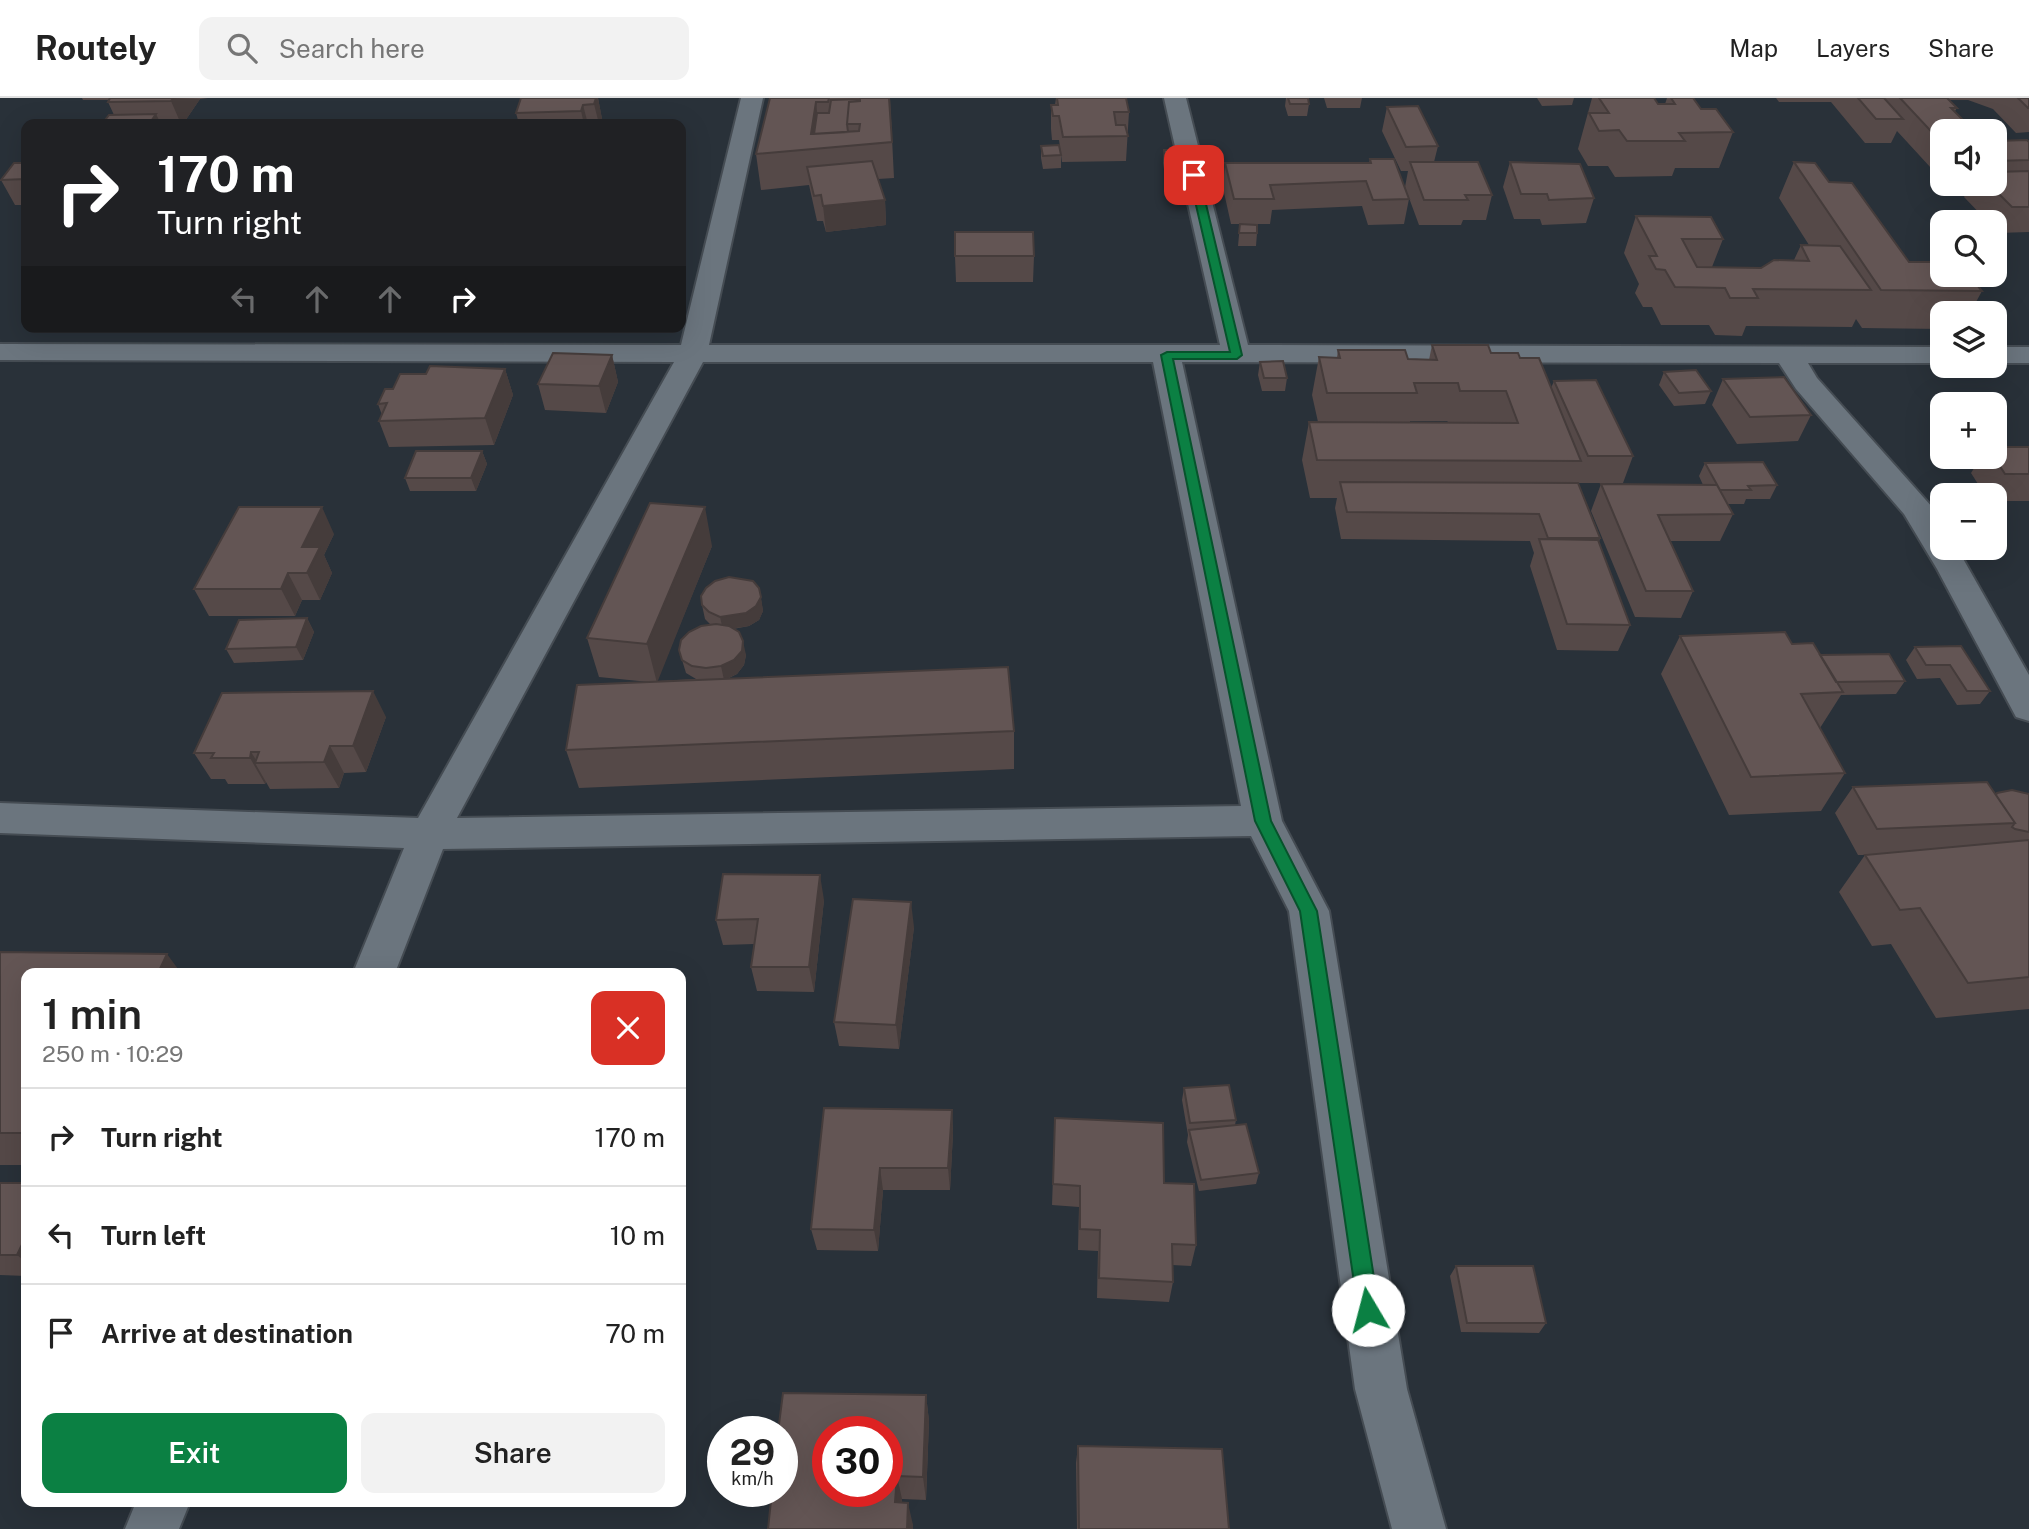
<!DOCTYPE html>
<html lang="en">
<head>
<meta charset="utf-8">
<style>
	body { margin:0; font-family:"Public Sans",sans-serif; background:#f2f2f2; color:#222; height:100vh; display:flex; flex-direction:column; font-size:26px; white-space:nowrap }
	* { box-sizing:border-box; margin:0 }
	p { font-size:23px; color:#767676 }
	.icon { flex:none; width:38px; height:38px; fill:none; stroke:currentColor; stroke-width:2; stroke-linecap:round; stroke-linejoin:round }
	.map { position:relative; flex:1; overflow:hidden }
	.panel { position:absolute; left:21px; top:870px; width:665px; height:539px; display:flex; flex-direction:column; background:#fff; border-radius:14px; box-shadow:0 7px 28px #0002 }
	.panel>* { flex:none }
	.banner { position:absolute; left:21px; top:21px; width:665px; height:214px; border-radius:14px; box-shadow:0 7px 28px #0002; background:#202124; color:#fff; overflow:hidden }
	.tools { position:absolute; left:1930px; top:21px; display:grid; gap:14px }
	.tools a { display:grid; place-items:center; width:77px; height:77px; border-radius:14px; background:#fff; box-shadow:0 7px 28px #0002; font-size:35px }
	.speed { position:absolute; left:707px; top:1318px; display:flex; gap:14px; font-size:35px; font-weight:700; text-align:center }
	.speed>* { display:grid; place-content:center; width:91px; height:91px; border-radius:50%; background:#fff; box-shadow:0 7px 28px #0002; line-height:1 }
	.speed small { font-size:18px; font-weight:400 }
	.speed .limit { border:10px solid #d22; background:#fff; color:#111 }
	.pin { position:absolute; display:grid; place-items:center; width:60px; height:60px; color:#fff; margin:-30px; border-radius:14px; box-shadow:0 4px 10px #0006 }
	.me { position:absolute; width:77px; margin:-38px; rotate:352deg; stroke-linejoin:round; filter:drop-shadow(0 0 5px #0008) }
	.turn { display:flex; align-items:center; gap:24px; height:147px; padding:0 21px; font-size:32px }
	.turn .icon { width:91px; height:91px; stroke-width:2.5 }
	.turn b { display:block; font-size:49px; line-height:60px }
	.lanes { display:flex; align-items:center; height:66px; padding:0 21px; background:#0003; justify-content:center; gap:35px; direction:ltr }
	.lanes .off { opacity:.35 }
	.round { display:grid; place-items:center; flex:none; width:74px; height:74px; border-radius:14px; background:#f2f2f2 }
	.headline { display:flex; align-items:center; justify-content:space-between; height:119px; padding:0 21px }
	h1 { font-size:42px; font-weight:600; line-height:52px }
	.cta { display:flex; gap:14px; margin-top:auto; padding:14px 21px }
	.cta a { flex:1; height:80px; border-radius:14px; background:#0b8043; color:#fff; font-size:28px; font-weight:600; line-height:80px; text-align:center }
	.cta a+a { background:#f2f2f2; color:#222 }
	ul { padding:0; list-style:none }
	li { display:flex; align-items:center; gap:21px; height:98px; padding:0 21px; border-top:2px solid #e0e0e0 }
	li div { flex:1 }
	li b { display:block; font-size:26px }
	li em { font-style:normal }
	header { display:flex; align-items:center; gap:42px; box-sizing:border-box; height:98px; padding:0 35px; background:#fff; border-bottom:2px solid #e0e0e0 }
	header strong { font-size:33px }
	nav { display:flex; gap:38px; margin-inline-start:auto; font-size:24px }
	.search { width:490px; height:63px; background:#f2f2f2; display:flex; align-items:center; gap:18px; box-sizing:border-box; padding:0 24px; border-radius:14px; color:#767676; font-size:26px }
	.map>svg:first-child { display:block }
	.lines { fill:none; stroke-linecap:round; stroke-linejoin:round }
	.street-casing { stroke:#454c53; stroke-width:4 }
	.street { fill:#6b757e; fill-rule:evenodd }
	.wall { fill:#554948; fill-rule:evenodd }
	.shaded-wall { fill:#453c3b }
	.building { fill:#635554; stroke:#453c3b; stroke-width:2; fill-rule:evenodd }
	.route { fill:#0b8043; stroke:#07532c; stroke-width:2 }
</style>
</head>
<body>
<header>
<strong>Routely</strong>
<div class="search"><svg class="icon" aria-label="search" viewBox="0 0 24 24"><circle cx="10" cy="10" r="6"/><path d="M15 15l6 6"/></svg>Search here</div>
<nav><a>Map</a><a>Layers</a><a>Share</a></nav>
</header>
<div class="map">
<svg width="2029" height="1431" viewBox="0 0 2029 1431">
	<rect width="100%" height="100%" fill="#293139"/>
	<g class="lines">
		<g class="street-casing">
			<path id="street" d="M741,0H763L709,247H1220L1164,0H1186L1248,247L1942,249V265H1808L1817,280L1933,410L1942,426V450H1957L2029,577V623L2016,619L1937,471L1904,416L1796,291L1779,265L1182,264L1282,723L1329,813L1407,1291L1446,1431H1392L1355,1291L1289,813L1251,738L443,751L395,875H353L404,750L0,735V705L418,720L674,264L0,262V246L681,247ZM703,264H1153L1241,708L457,720Z
				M1995,249H2029V265H1995Z
				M136,1404H190L179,1431H125Z"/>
		</g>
		<use href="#street" class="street"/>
	</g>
	<path class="wall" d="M82,0H208L200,1L183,26H102L114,17L108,4L109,2H83Z
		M521,0H598L602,21L601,26H519L516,15Z
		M770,0H890L894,80L878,81L885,102L886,127L826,134L823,123H817L809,87L761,92L756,56Z
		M1056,0H1126L1129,14L1126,63L1062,64L1059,42H1052L1051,31V7H1055Z
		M1286,0H1308L1309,6L1307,18H1288L1285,8Z
		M1324,0H1362L1360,10H1327Z
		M1537,0H1574L1572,7L1542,8Z
		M1592,0H1654L1658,6H1665L1667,0H1693L1701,11L1733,34L1719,70H1675L1672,78L1615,79L1608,68H1588L1578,51Z
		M1776,0H2029V34L2016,35L1993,11L1968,2H1948L1957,10L1942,33V82L1897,33L1891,45H1865L1831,4H1779Z
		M1387,9L1438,48L1434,64L1492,97L1486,122H1463L1461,127H1419L1405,89L1408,73H1401L1382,33Z
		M1995,43L2029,44V134L1998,135L1995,131V124H1988L1964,99L1970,88H1948L1946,86H1995Z
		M1041,48L1061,57V70L1043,71L1041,60Z
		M1164,52L1187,66L1186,78H1165L1163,65Z
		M1370,61L1409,101L1404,126L1368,127L1362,108L1272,112L1270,126H1250L1257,135L1256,148H1238L1240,126H1231L1223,90L1225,65H1369Z
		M1510,64L1594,100L1586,125L1542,127L1540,121H1514L1503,89Z
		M1794,64L1829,84L1909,164L1982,193L1970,215H1942V231L1862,230L1856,221L1852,229L1746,228L1742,238L1715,237L1709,227H1661L1652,209H1643L1635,195L1639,186L1624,155L1636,118L1723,141L1712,169L1761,170L1794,162L1801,147H1809L1779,100Z
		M26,65V107H15L1,82Z
		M955,158H1034L1033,184H956Z
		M1432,247L1520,260L1551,290L1554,283L1633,358L1623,385H1578L1600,440L1599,444L1630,527L1618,553L1557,552L1530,468L1534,455L1530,443L1341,441L1335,410L1337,400H1310L1302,362L1309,324H1318L1312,297L1319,259H1337L1338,252L1408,261L1429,262ZM1410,323H1447L1448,324H1410Z
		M612,257L618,284L606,315L545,312L538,286Z
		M1260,264L1287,280L1285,293H1262L1258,277Z
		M505,271L513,297L494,347L389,349L379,323L382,317L378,306L393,291L426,276Z
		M1664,274L1711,293L1705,306L1674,308L1659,287Z
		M1723,281L1811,317L1798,343L1737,346L1712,307Z
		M2029,349V403H1995V397H1985L1971,375L1981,359H1995Z
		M482,353L487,366L476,393H410L405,380Z
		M1705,365L1777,387L1770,401H1746L1744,406H1727L1733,416L1720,443H1670L1693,493L1681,520L1635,519L1591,413L1601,386L1703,387L1699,378Z
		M334,436L324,457L332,475L320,502H302L295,518H209L194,491Z
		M712,448L657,583L696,581L686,575L679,552L710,526L705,521L702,507L759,490L763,513L759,522L749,528L733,531L746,557L744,567L737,576L727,581L1014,633V671L579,690L566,652L649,584L599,579L587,540Z
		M307,520L314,534L303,562L234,565L226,551Z
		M1680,538L1792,546L1820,557L1905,583L1896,596L1841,597L1820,630L1845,675L1821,713L1729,717L1661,576Z
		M1961,548L1990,593L1980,606L1957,607L1940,580L1917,581L1906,562L1915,549Z
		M386,619L366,674L344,675L339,690L270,691L266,684L265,686H228L225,681H211L194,655Z
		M1853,689L1996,697L2029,696V911L1936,920L1891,846L1872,848L1839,794L1865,757H1868H1858L1835,715Z
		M824,802L814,894L757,893L751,869L754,846L723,847L716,822Z
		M914,829L899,951L839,948L834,924Z
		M0,854L26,875V1067H0Z
		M1184,990L1236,1022L1235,1027L1259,1075L1256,1086L1199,1093L1187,1044L1188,1037L1182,1002Z
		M824,1010L952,1012L953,1035L950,1092H883L878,1153L817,1152L811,1131Z
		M1055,1020L1164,1085L1196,1147L1191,1168L1172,1167L1173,1184L1169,1204L1097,1200L1098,1153L1078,1152L1079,1109L1052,1107Z
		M0,1085H26V1178L0,1177Z
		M1456,1168L1546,1225L1539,1235L1461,1234L1450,1178Z
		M926,1297L929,1323L926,1402L902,1401V1405L913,1427V1431H768Z
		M1078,1348L1229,1431H1077L1076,1365Z"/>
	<path class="shaded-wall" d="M173,0L200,1L183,26H181L171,3Z
		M596,0H598L602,21L601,26H599L594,6Z
		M816,4L820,40L811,36Z
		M583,7L588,26H584L581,13Z
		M156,16L161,26H149Z
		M885,102L886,127L826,134L823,108Z
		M612,257L618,284L606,315L599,288Z
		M505,271L513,297L494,347L485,320Z
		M482,353L487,366L476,393L471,380Z
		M322,409L334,436L324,457L332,475L320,502L307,475L302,449Z
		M705,409L712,448L657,585L647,546Z
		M288,475L302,502L295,518L281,491Z
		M761,499L763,513L759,522L749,528L723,532L720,519Z
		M307,520L314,534L303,562L296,549Z
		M743,543L746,557L744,567L737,576L724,582L721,568Z
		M373,593L386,619L366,674L353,648Z
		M330,648L344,675L339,690L324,664Z
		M251,654L258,665H255L266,684L265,686L250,660Z
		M820,777L824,802L814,894L809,869Z
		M911,804L914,829L899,951L896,927Z
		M167,856L181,875H158Z
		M952,1012L953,1035L950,1092L948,1070Z
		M880,1070L883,1092L878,1153L874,1132Z
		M26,1138V1164L17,1157Z
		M926,1297L929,1323L926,1402L923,1379Z
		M897,1378L902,1401L900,1427L895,1404Z
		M908,1405L913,1427V1431H907Z"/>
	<path class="building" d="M110,0H173L171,3L108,4Z
		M521,0H596L594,6L583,7L581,13L516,15Z
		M770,0H829L828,4H816L811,36L859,33L860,26H847L849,4L860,3V0H889L892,44L756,56Z
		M1057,0H1126L1129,14H1114L1116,27H1125L1128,38L1063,39L1059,18H1053L1051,7H1058Z
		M1288,0H1308L1309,6H1290Z
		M1599,0H1654L1658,6H1675L1671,0H1693L1701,11H1716L1733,34L1679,35L1685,43H1627L1619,32L1599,33L1589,15H1609Z
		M1858,0H1884L1903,21H1876Z
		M1900,0H1947L1957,10H1951L1974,33H1942V45Z
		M2018,0H2029V10H2028Z
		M860,1V3L849,4L847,26L848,34L814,36L817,15H829L831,2Z
		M1418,8L1438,48L1406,49L1387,9Z
		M156,16L149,26H102L109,17Z
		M2027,42L2029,44V62L1995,63V43Z
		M1059,47L1061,57L1043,58L1041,48Z
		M1164,52H1185L1187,66H1166Z
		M1370,61H1394L1409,101L1373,102L1366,83L1270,87L1274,101H1234L1225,65H1371Z
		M872,63L885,102L823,108L821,97L814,98L807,69Z
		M1410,64H1478L1492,97H1465L1468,102H1424Z
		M1510,64L1580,66L1594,100L1549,102L1547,96H1521Z
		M1794,64L1815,65L1829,84L1852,85L1909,164H1942V177H1969L1982,193L1881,192Z
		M14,65H26V81L1,82Z
		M2029,73V109H2012L1989,86H1995V74Z
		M1636,118L1711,119L1723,141H1682L1697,169L1761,170L1774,162L1809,163L1801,147L1840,148L1871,192L1753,191L1758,200H1730L1725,190L1675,189L1665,172L1656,171L1649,158H1657Z
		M1240,126L1257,127V135H1239Z
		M955,134H1033L1034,158H955Z
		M1432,247H1488L1491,255H1518L1520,260H1539L1581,363L1317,362L1309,324L1518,325L1506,293H1460L1458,285H1414L1417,295H1327L1319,259L1340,260L1338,252H1405L1408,261L1437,262Z
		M553,255L612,257L599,288L538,286Z
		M1283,263L1287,280H1264L1260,264Z
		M430,268L505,271L485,320L379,323L387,305L378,306L385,291H393L400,276H426Z
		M1696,272L1711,293L1679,295L1664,274Z
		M1784,279L1811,317L1750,319L1723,281Z
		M1596,282L1633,358H1588L1554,283Z
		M1995,349H2029V376H2005L1994,359Z
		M416,353H482L471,380H405Z
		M1763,364L1777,387L1748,388L1751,392H1720L1705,365Z
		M1340,384L1578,385L1600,440H1548L1539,416L1347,414Z
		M1601,386L1717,387L1733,416L1658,417L1693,493H1646Z
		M650,405L705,409L647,546L587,540Z
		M239,409H322L302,449H320L307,475H288L281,491H194Z
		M1539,441L1598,442L1630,527L1567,526Z
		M729,479L753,483L759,490L761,499L756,508L746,515L720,519L709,514L702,507L701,498L706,490L715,483Z
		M307,520L296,549L226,551L239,522Z
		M716,526L729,528L739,534L743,543L742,553L734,562L721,568L706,570L692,568L682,562L679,552L681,542L689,534L701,528Z
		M1785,534L1792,546L1813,545L1843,594L1801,596L1845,675L1751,679L1680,538Z
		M1961,548L1990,593H1967L1950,567H1926L1915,549Z
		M1889,556L1905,583L1836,584L1820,557Z
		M1008,569L1014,633L566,652L577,587Z
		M373,593L353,648H330L324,664L255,665L259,654H251L250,660H211L214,655H194L222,595Z
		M1987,684L2015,725L1877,731L1853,689Z
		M2012,692L2029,696V734L2015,731L2012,729L2015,725L1996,697L1997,695Z
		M2029,742V879L1968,885L1920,810L1900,812L1865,757Z
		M723,776L820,777L809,869H751L758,821L716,822Z
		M853,801L911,804L896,927L834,924Z
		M0,854L167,856L158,875H26V1035H0Z
		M1229,987L1236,1022L1190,1025L1184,990Z
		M824,1010L952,1012L948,1070H880L874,1132L811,1131Z
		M1055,1020L1163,1025L1164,1085L1194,1086L1196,1147L1172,1146L1173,1184L1099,1180L1100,1132L1080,1131V1088L1053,1086Z
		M1246,1026L1259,1075L1201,1082L1189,1032Z
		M0,1085H26V1138L17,1157H0Z
		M1456,1168H1533L1546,1225H1467Z
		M783,1295L926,1297L923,1379L897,1378L895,1404L908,1405L907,1431H768L772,1393H782V1334H778ZM828,1334H887V1393H828Z
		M1078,1348L1222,1351L1229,1431H1079Z"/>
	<path class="route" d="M1194,74L1199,77L1242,257L1237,261H1173L1271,723L1317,813L1379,1212L1376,1219L1368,1222L1361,1219L1358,1212L1300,813L1255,723L1161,257L1167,254H1230L1189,77Z"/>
</svg>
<div class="tools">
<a><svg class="icon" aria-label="sound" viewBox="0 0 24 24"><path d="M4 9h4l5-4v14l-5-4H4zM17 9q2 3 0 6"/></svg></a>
<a><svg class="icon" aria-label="search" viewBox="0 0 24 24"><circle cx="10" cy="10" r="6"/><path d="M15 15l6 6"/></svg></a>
<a><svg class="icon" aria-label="layers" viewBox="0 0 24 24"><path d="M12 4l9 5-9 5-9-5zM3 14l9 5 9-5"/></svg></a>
<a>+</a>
<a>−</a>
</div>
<div class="speed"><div>29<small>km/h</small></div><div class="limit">30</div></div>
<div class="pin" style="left:1194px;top:77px;background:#d93025"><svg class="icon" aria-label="arrive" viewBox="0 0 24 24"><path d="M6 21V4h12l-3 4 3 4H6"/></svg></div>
<svg class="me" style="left:1368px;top:1212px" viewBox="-20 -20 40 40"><circle r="19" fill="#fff"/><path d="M0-13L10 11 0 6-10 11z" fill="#0b8043"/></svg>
<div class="banner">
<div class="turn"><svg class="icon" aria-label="right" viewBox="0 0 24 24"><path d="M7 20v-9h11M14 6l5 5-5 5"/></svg><div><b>170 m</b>Turn right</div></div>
<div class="lanes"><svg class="icon off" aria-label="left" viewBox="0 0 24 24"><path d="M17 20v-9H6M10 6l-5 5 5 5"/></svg><svg class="icon off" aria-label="ahead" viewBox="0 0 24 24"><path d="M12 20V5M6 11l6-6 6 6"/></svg><svg class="icon off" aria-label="ahead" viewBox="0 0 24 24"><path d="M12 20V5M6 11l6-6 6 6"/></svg><svg class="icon" aria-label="right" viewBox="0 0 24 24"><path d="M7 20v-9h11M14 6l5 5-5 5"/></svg></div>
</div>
<section class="panel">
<div class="headline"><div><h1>1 min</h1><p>250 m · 10:29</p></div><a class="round" style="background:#d93025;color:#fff"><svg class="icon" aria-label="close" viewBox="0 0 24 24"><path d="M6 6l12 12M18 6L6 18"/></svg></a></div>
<ul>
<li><svg class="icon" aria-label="right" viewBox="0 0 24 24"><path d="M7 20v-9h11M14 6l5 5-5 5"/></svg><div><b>Turn right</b></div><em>170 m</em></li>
<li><svg class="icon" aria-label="left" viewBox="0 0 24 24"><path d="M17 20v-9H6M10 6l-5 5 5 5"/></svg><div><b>Turn left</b></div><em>10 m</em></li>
<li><svg class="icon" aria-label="arrive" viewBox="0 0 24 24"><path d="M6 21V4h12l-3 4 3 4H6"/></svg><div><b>Arrive at destination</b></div><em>70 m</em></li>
</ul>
<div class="cta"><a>Exit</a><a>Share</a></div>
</section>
</div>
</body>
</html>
